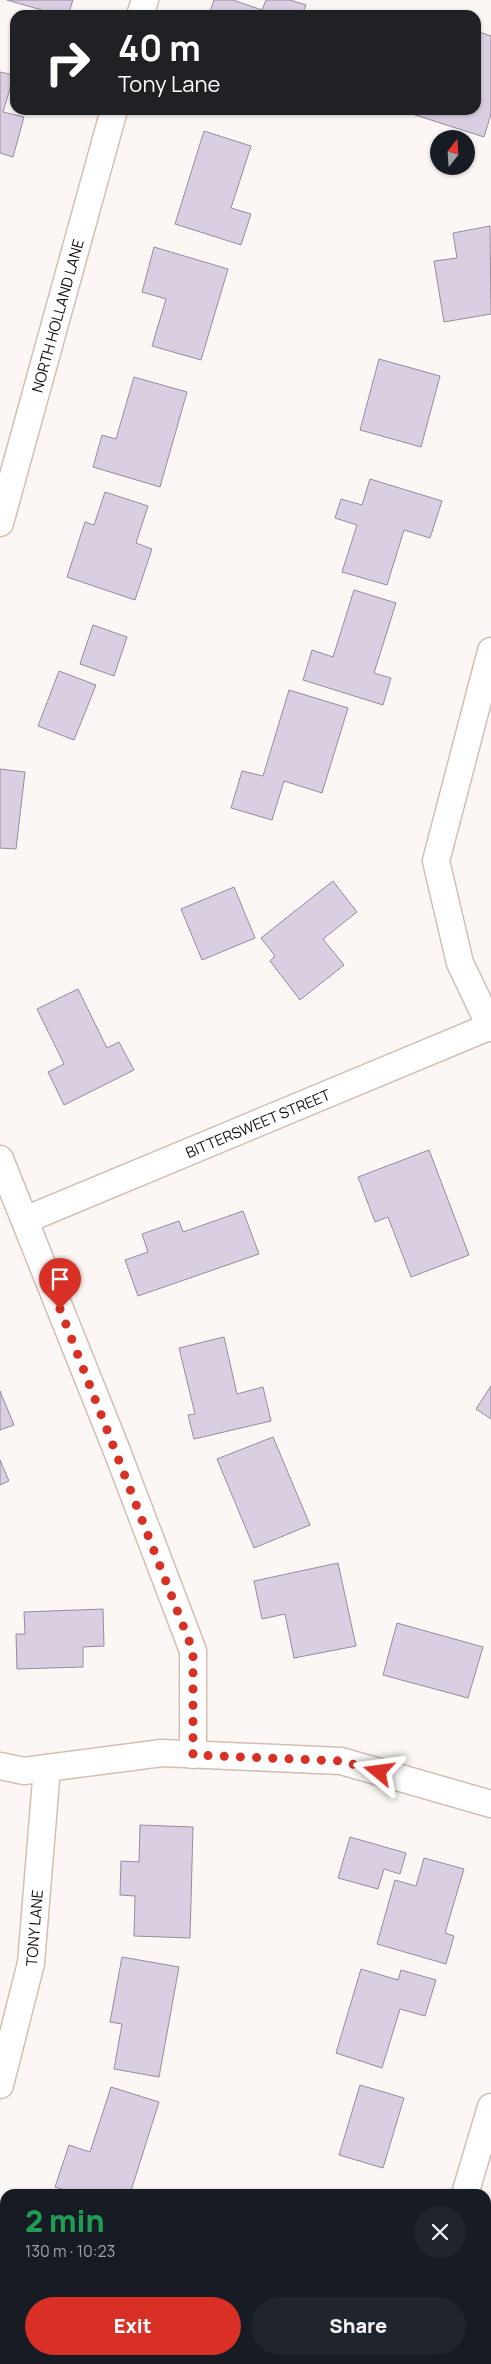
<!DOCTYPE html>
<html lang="en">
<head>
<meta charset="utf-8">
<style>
	body { margin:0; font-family:Manrope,sans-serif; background:#20242c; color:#f1f3f6; height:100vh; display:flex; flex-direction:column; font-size:19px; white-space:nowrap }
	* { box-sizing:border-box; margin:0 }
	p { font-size:16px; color:#9ea1a6 }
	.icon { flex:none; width:28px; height:28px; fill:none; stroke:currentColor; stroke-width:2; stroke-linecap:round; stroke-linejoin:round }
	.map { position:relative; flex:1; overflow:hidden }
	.side { position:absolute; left:0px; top:2189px; width:491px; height:176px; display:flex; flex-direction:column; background:#171b24; border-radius:15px 15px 0 0; box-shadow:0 1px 4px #0004 }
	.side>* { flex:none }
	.guide { position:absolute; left:10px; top:10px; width:471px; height:105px; border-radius:15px; box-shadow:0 1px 4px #0004; background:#202124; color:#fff; overflow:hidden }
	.needle { width:32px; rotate:17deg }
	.controls { position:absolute; left:430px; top:130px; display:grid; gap:10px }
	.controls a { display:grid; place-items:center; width:45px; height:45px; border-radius:50%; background:#171b24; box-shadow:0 1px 4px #0004; font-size:25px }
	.pin { position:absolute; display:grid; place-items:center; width:42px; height:42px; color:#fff; margin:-51px -21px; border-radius:50% 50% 50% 0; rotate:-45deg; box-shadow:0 0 5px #0007 }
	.pin .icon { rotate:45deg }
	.me { position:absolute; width:55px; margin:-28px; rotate:286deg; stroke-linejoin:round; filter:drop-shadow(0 0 4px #0008) }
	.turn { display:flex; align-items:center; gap:18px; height:105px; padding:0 25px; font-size:22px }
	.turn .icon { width:65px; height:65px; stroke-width:2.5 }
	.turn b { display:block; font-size:35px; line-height:42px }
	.round { display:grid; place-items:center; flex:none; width:52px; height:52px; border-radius:26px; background:#20242c }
	.head { display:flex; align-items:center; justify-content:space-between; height:85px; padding:0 25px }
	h1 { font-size:30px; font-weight:800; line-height:38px; color:#1e9e55 }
	.primary-button { display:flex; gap:10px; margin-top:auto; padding:10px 25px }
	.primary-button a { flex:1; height:58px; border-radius:30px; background:#d93025; color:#fff; font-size:20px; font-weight:800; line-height:58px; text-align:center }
	.primary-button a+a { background:#20242c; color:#f1f3f6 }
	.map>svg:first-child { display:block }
	.building { fill:#dacee2; stroke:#968b9d }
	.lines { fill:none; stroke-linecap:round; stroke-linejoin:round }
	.street-casing { stroke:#d4beb3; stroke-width:29 }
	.street { stroke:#fff; stroke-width:26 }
	.route { stroke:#d93025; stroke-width:9; stroke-dasharray:0 16.2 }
	.labels { text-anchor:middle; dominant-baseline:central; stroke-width:4; stroke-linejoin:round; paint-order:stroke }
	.street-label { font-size:15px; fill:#160f0b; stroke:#fff }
</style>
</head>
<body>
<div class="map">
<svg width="491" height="2364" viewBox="0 0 491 2364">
	<rect width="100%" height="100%" fill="#fcf7f5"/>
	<path class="building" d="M7,0H73L68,15H59Z
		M214,0H233L262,10L266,0H290L306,5L302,15H209Z
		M476,31L491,36V114L484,137L406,112L476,110Z
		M0,72L14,75L3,112L24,117L13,157L0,153Z
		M204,131L251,146L231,208L251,214L241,245L175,224Z
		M490,226L491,314L444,322L434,261L457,258L453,233Z
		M154,247L228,269L201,360L152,346L166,299L142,292Z
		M379,359L440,376L421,447L360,430Z
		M134,377L187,392L160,487L93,467L102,435L116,439Z
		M370,479L442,501L430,538L404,530L387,585L342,572L357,525L335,518L341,499L362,505Z
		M105,492L148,506L136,543L152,549L135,600L67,577L85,522L94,525Z
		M354,590L396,603L374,673L391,678L383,705L303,680L312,650L333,657Z
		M93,625L127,637L114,676L80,664Z
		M59,671L96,685L74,740L38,726Z
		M289,690L348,708L322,793L284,781L272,820L231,808L242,771L263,776Z
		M0,769L25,772L16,849L0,848Z
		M333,881L357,912L323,939L344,965L300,1000L270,961L275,956L261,938Z
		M234,887L255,938L202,960L181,909Z
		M78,989L107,1048L119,1042L134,1070L64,1105L48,1072L64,1064L37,1009Z
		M429,1150L469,1255L411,1277L388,1217L375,1222L358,1177Z
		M243,1211L259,1254L138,1296L125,1260L148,1252L142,1234L179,1221L183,1232Z
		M224,1337L237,1394L263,1387L271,1421L194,1439L188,1415L195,1414L179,1348Z
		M491,1386V1419L476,1409Z
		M0,1391L14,1425L0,1430Z
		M273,1437L310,1525L254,1548L217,1459Z
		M0,1460L9,1481L0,1485Z
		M338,1563L356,1646L294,1658L285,1614L262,1619L254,1581Z
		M103,1609L104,1646L83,1647V1667L17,1669L16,1634H25L24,1612Z
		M397,1623L483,1647L468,1698L383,1675Z
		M140,1825L193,1827L190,1938L134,1936L135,1896L120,1895L121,1861L139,1862Z
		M350,1837L406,1853L400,1874L384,1869L378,1889L338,1878Z
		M424,1858L464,1869L445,1933L454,1936L446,1964L377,1944L395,1880L416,1886Z
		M122,1957L179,1967L159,2077L114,2069L122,2024L110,2022Z
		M361,1969L398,1980L401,1970L436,1980L425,2016L400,2009L382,2068L336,2053Z
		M360,2085L404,2098L383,2168L339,2155Z
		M111,2087L159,2102L130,2194H77L55,2187L69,2145L90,2152Z
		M12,2360H79L78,2364H11Z
		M235,2360H286L285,2364H234Z"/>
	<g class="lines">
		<g class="street-casing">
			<g id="street">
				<path d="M140,15L145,0"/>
				<path id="s1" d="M0,523L114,110"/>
				<path d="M491,651L436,861L460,963L491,1028"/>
				<path d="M0,1159L117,1451L193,1651V1755"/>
				<path id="s2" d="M25,1220L491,1026"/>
				<path d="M0,1766L24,1771L162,1753L341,1761L491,1804"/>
				<path id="s3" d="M0,2085L31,1963L47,1768"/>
				<path d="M465,2194L491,2107"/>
				<path d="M421,2364L422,2360"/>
			</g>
		</g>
		<use href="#street" class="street"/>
	</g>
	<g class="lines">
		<path class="route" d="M60,1309L193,1651V1755L342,1761L379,1772"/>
	</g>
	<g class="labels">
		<g class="street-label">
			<text stroke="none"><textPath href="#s1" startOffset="215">NORTH HOLLAND LANE</textPath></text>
			<text stroke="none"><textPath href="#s2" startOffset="252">BITTERSWEET STREET</textPath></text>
			<text stroke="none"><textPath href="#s3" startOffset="161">TONY LANE</textPath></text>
		</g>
	</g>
</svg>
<div class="controls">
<a><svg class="needle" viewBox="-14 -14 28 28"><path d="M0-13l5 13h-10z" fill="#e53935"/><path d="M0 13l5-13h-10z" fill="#9ea1a6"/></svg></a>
</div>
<div class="pin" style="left:60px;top:1309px;background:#d93025"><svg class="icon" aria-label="arrive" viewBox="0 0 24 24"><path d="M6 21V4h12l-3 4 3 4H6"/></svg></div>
<svg class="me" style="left:379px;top:1772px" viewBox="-20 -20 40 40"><path d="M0-17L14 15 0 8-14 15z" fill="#d93025" stroke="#fff" stroke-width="4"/></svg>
<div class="guide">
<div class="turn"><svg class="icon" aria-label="right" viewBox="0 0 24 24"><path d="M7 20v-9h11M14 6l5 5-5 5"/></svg><div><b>40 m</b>Tony Lane</div></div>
</div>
<section class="side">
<div class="head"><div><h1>2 min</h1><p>130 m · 10:23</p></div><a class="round"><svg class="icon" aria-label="close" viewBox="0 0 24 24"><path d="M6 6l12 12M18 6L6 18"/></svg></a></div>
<div class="primary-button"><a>Exit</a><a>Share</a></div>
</section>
</div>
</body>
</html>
